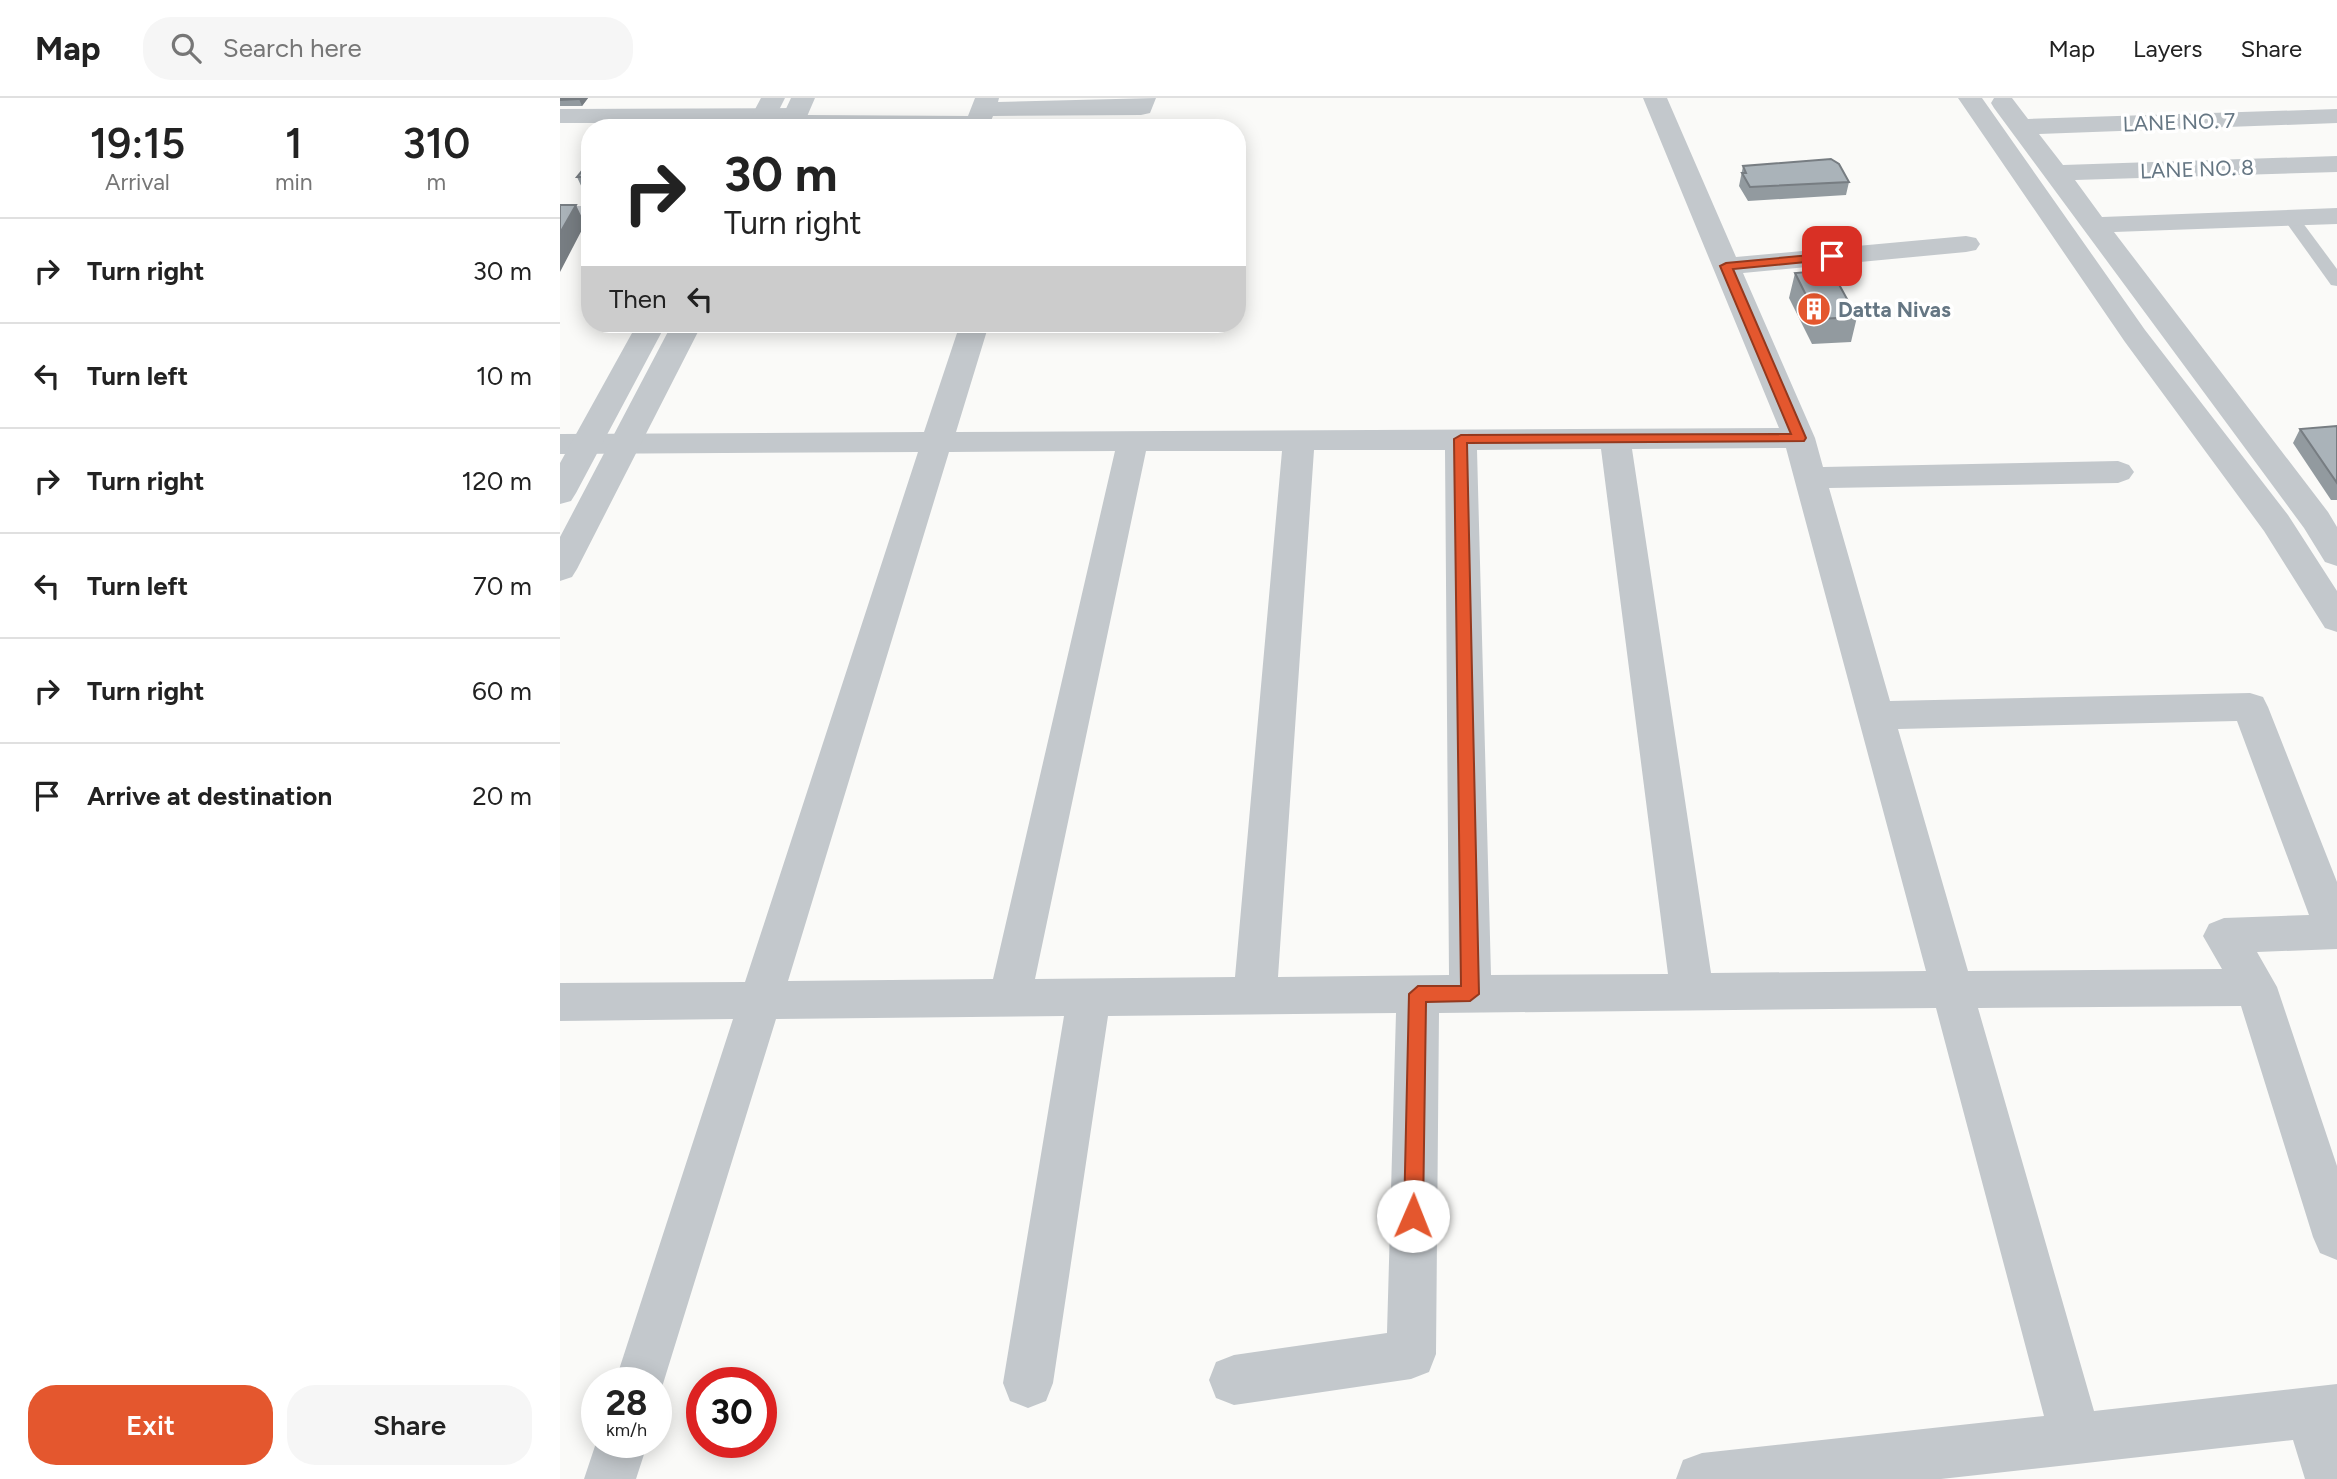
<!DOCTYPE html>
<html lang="en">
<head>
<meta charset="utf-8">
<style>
	body { margin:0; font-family:Figtree,sans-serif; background:#f6f6f6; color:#222; height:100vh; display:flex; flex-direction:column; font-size:26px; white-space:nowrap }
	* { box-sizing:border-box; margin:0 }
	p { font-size:23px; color:#767676 }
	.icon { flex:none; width:38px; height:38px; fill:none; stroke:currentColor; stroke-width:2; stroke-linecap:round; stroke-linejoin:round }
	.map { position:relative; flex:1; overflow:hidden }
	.panel { display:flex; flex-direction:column; background:#fff; width:560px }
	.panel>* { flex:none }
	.top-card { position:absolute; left:21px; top:21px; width:665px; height:214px; border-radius:28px; box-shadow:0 4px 18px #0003; background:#fff; color:#222; overflow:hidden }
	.speed { position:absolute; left:21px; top:1269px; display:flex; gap:14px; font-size:35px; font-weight:700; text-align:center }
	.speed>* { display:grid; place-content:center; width:91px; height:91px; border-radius:50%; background:#fff; box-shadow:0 4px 18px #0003; line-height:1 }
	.speed small { font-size:18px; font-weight:400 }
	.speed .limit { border:10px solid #d22; background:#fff; color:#111 }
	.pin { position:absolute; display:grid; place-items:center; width:60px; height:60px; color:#fff; margin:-30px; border-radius:14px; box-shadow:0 4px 10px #0006 }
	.me { position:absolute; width:77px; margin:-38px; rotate:1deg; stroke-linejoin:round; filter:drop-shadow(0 0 5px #0008) }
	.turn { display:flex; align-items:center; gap:24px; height:147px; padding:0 28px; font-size:32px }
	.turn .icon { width:91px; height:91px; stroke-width:2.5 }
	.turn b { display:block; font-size:49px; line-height:60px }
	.then { display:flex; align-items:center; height:66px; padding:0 28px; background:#0003; gap:14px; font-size:26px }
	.eta { display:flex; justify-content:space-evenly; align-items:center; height:119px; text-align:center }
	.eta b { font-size:42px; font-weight:600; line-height:49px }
	.button { display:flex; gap:14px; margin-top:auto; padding:14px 28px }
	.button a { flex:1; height:80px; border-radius:28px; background:#e4572e; color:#fff; font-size:28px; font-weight:600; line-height:80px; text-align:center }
	.button a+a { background:#f6f6f6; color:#222 }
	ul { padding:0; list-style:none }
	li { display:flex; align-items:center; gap:21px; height:105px; padding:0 28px; border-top:2px solid #e0e0e0 }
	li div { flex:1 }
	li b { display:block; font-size:26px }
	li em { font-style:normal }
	header { display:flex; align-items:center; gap:42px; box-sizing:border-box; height:98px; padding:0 35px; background:#fff; border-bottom:2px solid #e0e0e0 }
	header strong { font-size:33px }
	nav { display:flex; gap:38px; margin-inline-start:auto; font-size:24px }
	.search { width:490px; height:63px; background:#f6f6f6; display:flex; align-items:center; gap:18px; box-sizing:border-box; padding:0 24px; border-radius:28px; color:#767676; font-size:26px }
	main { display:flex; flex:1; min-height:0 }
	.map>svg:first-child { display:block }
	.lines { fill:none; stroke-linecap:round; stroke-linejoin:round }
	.service { fill:#c3c8cc; fill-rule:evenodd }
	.minor { fill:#c3c8cc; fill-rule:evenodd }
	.tertiary { fill:#c3c8cc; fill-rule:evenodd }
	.wall { fill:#929a9f }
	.shaded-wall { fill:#777d82 }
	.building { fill:#aab3b9; stroke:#777d82; stroke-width:2 }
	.route { fill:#e4572e; stroke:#94391e; stroke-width:2 }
	.labels { text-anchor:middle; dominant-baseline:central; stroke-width:7; stroke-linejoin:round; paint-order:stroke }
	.far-street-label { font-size:21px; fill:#657683; stroke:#fff }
	.far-poi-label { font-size:21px; font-weight:bold; fill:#657683; stroke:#fff; text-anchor:start }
</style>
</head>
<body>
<header>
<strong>Map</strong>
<div class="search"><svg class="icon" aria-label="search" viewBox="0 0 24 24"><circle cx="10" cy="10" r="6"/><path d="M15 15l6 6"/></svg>Search here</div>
<nav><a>Map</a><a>Layers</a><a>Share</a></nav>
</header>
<main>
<section class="panel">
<div class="eta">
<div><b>19:15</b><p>Arrival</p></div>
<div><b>1</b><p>min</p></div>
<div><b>310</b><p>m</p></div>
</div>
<ul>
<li><svg class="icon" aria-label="right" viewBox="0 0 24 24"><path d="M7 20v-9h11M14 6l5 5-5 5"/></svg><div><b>Turn right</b></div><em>30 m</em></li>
<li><svg class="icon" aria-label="left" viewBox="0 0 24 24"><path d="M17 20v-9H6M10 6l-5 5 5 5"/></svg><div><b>Turn left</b></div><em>10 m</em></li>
<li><svg class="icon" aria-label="right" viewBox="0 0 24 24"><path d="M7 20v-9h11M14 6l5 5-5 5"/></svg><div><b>Turn right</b></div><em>120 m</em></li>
<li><svg class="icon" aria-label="left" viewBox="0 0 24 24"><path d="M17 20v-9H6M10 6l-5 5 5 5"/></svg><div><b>Turn left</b></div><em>70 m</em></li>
<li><svg class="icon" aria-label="right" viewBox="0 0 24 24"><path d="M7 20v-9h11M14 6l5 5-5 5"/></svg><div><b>Turn right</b></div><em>60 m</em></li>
<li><svg class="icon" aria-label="arrive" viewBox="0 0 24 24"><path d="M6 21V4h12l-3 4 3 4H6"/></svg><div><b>Arrive at destination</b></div><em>20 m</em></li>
</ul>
<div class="button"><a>Exit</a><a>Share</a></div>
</section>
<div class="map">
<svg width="1777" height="1381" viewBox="0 0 1777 1381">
	<rect width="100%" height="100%" fill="#fafaf8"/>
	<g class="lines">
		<path class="service" d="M1731,115L1737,117L1777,171V188L1771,187L1723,120Z"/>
		<path class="minor" d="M415,0H439L438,4L596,0L590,15L581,17L433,18L428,30H224L219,25H0V11L235,10L244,12L247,17L408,18Z
			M1083,0H1107L1176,159L1406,138L1416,140L1420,146L1416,152L1406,154L1183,175L1255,340L1263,369L1558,363L1569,367L1574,374L1569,381L1558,385L1269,390L1330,603L1690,595L1703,599L1708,609L1777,784V851L1697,854L1717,889L1777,1068V1162L1760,1155L1753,1139L1681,908L1418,910L1534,1313L1777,1286V1381H1745L1733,1342L1381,1381H1116L1123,1362L1142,1355L1484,1318L1376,910L879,915L876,1256L869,1274L851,1281L674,1307L656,1300L649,1282L656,1264L674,1257L827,1235L836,915L548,918L493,1285L486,1303L468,1310L450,1303L443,1285L504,918L216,921L98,1302L96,1284H55L173,921L0,923V885L185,884L358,354L0,356V336L364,334L400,226H429L396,334L1219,330ZM1226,350L1366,873L1151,875L1072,351ZM1041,351L1108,876L931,877L917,352ZM754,352H885L889,877L718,879ZM555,353L433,881L228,883L389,354ZM586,353H722L675,879L475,881ZM1677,623L1749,817L1664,820L1649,826L1643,838L1662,871L1408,873L1338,631Z
			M1398,0H1422L1585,232L1728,417L1777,493V534L1765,530L1704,433L1565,244Z
			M1434,0H1452L1468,21L1777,11V25L1479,36L1503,67L1777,58V74L1515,82L1542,119L1777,110V126L1554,134L1768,414L1777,429V468L1765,464L1744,430L1434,10L1431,5Z
			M0,108H30V124H0Z
			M37,1342L88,1344L76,1381H24Z"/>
		<path class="tertiary" d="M201,0H225L210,30H185Z
			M231,0H255L242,30H217Z
			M77,226H106L16,395L11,403L0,406V365Z
			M112,226H142L17,471L12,479L0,483V439Z"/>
	</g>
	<path class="wall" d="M0,0H28L22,8H0Z
		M30,63V92H23L17,79Z
		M1183,68L1289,84L1286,97L1188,103L1179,88Z
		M1235,175L1297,219L1291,244L1252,246L1229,200Z
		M1777,328V402H1771L1733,345L1740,331Z"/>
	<path class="shaded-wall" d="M20,0H28L22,8L19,1Z
		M16,107L25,126L0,174V135Z"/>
	<path class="building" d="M0,0H20L19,1L0,2Z
		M1271,61L1279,66L1289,84L1190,89L1182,75H1186L1183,68Z
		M30,63V79H17Z
		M0,107H16L0,135Z
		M1271,172L1297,219L1258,221L1235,175Z
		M1777,328V385L1740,331Z"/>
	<path class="route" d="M1272,155L1276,156V161L1173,171L1246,340L1244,343L907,345L919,896L910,903L866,904L863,1118L860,1124L853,1127L846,1124L844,1118L849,896L858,888H901L894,341L901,337L1231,336L1160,168L1166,165Z"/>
	<defs>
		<g id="building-disc" transform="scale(1.75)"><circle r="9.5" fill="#e4572e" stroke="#fff"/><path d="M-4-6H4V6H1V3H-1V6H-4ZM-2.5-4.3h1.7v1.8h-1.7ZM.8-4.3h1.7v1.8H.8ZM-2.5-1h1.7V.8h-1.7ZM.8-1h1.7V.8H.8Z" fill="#fff"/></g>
	</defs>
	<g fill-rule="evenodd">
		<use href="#building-disc" x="1254" y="211"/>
	</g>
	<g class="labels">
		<g class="far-street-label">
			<text transform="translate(1619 24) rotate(-2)">LANE NO. 7</text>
			<text transform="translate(1637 71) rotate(-2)">LANE NO. 8</text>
		</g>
		<g class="far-poi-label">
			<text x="1278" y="211">Datta Nivas</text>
		</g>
	</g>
</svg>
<div class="speed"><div>28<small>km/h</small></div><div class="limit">30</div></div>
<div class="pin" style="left:1272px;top:158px;background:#d93025"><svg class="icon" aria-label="arrive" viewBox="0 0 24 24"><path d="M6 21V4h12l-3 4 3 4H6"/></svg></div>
<svg class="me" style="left:853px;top:1118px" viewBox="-20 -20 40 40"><circle r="19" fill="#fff"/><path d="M0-13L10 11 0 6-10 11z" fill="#e4572e"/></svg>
<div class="top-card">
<div class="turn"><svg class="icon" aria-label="right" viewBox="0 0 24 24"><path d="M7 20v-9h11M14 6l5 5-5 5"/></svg><div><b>30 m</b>Turn right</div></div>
<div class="then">Then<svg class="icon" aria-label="left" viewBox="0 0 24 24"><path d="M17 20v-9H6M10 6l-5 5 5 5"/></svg></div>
</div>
</div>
</main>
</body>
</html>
